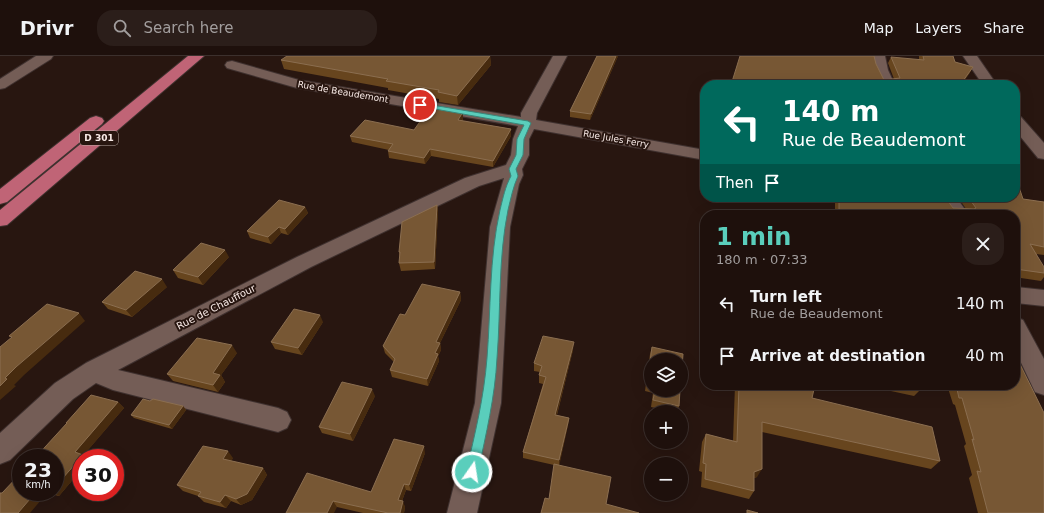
<!DOCTYPE html>
<html lang="en">
<head>
<meta charset="utf-8">
<style>
	body { margin:0; font-family:"DejaVu Sans",sans-serif; background:#2b1e1a; color:#f1f3f6; height:100vh; display:flex; flex-direction:column; font-size:15px; white-space:nowrap }
	* { box-sizing:border-box; margin:0 }
	p { font-size:13px; color:#a19d9d }
	.icon { flex:none; width:22px; height:22px; fill:none; stroke:currentColor; stroke-width:2; stroke-linecap:round; stroke-linejoin:round }
	.map { position:relative; flex:1; overflow:hidden }
	.sheet { position:absolute; left:700px; top:154px; width:320px; height:180px; display:flex; flex-direction:column; background:#1e100c; border-radius:16px; box-shadow:0 4px 16px #0002,0 0 0 1px #3c302d }
	.sheet>* { flex:none }
	.guide { position:absolute; left:700px; top:24px; width:320px; height:122px; border-radius:16px; box-shadow:0 4px 16px #0002,0 0 0 1px #3c302d; background:#00695c; color:#fff; overflow:hidden }
	.tools { position:absolute; left:644px; top:297px; display:grid; gap:8px }
	.tools a { display:grid; place-items:center; width:44px; height:44px; border-radius:50%; background:#1e100c; box-shadow:0 4px 16px #0002,0 0 0 1px #3c302d; font-size:20px }
	.speed { position:absolute; left:12px; top:393px; display:flex; gap:8px; font-size:20px; font-weight:700; text-align:center }
	.speed>* { display:grid; place-content:center; width:52px; height:52px; border-radius:50%; background:#1e100c; box-shadow:0 4px 16px #0002,0 0 0 1px #3c302d; line-height:1 }
	.speed small { font-size:10px; font-weight:400 }
	.speed .limit { border:6px solid #d22; background:#fff; color:#111 }
	.pin { position:absolute; display:grid; place-items:center; width:34px; height:34px; color:#fff; margin:-17px; border:2px solid #fff; border-radius:50%; box-shadow:0 1px 4px #0007 }
	.me { position:absolute; width:44px; margin:-22px; rotate:13deg; stroke-linejoin:round; filter:drop-shadow(0 0 3px #0008) }
	.turn { display:flex; align-items:center; gap:14px; height:84px; padding:0 16px; font-size:18px }
	.turn .icon { width:52px; height:52px; stroke-width:2.5 }
	.turn b { display:block; font-size:28px; line-height:34px }
	.then { display:flex; align-items:center; height:38px; padding:0 16px; background:#0003; gap:8px; font-size:15px }
	.round { display:grid; place-items:center; flex:none; width:42px; height:42px; border-radius:16px; background:#2b1e1a }
	.headline { display:flex; align-items:center; justify-content:space-between; height:68px; padding:0 16px }
	h1 { font-size:24px; font-weight:600; line-height:30px; color:#5acebc }
	ul { padding:0; list-style:none }
	li { display:flex; align-items:center; gap:12px; height:52px; padding:0 16px }
	li div { flex:1 }
	li b { display:block; font-size:15px }
	li em { font-style:normal }
	header { display:flex; align-items:center; gap:24px; box-sizing:border-box; height:56px; padding:0 20px; background:#1e100c; border-bottom:1px solid #3c302d }
	header strong { font-size:19px }
	nav { display:flex; gap:22px; margin-inline-start:auto; font-size:14px }
	.search { width:280px; height:36px; background:#2b1e1a; display:flex; align-items:center; gap:10px; box-sizing:border-box; padding:0 14px; border-radius:16px; color:#a19d9d; font-size:15px }
	.map>svg:first-child { display:block }
	.lines { fill:none; stroke-linecap:round; stroke-linejoin:round }
	.minor-casing { stroke:#3f312f; stroke-width:2 }
	.highway-casing { stroke:#3f312f; stroke-width:2 }
	.minor { fill:#745d56; fill-rule:evenodd }
	.highway { fill:#c06476; fill-rule:evenodd }
	.wall { fill:#67451e }
	.shaded-wall { fill:#472b0f }
	.building { fill:#775734; stroke:#8b6e50 }
	.route { fill:#5acebc; stroke:#3a867a }
	.labels { text-anchor:middle; dominant-baseline:central; stroke-width:4; stroke-linejoin:round; paint-order:stroke }
	.far-street-label { font-size:9px; fill:#f9ebe7; stroke:#281610 }
	.shield { fill:#281610; stroke:#baaba6; stroke-width:1 }
	.shield-label { font-size:9px; font-weight:bold; fill:#f9ebe7 }
	.street-label { font-size:10px; fill:#f9ebe7; stroke:#281610 }
</style>
</head>
<body>
<header>
<strong>Drivr</strong>
<div class="search"><svg class="icon" aria-label="search" viewBox="0 0 24 24"><circle cx="10" cy="10" r="6"/><path d="M15 15l6 6"/></svg>Search here</div>
<nav><a>Map</a><a>Layers</a><a>Share</a></nav>
</header>
<div class="map">
<svg width="1044" height="457" viewBox="0 0 1044 457">
	<rect width="100%" height="100%" fill="#281610"/>
	<g class="lines">
		<g class="minor-casing">
			<path id="minor" d="M36,0H53L51,3L5,32L0,33V23Z
				M553,0H567L537,57L536,64L705,94V104L534,73L529,83V99L522,113L523,119L519,128L510,171L501,347L477,457H447L475,347L490,171L504,122L479,130L311,211L118,314L278,352L287,356L291,364L287,372L278,376L113,334L96,327L73,343L10,404L0,408V377L55,327L86,307L297,201L465,122L506,109L511,99L513,83L518,70L297,32L227,12L225,9L227,6L232,5L299,24L521,61V57Z
				M871,0H885L888,14L895,29H881L874,14Z
				M963,0H977L997,29H983Z
				M1015,59L1021,61L1044,87V103L1038,102L1015,74Z
				M937,141H956L969,159H949Z
				M1015,231L1044,234V250L1015,247Z
				M1015,261L1023,264L1044,303V339L1035,336L1015,294Z"/>
		</g>
		<g class="highway-casing">
			<path id="highway" d="M188,0H204L7,169L0,170V154Z
				M96,60L102,62L104,65L102,68L7,146L0,148V133L90,62Z"/>
		</g>
		<use href="#minor" class="minor"/>
		<use href="#highway" class="highway"/>
	</g>
	<path class="wall" d="M490,0L491,9L458,49L439,46V43L388,34V32L284,13L281,4Z
		M597,0H618L590,64L570,61V55Z
		M919,0H953L955,6L973,11L969,18L961,29H731L876,8L884,24L894,23L888,7L891,1L919,4Z
		M463,56V63L462,65L511,73V80L493,111L431,100L425,108L389,102L388,95L389,94L352,86L350,80L414,74Z
		M835,141H945L953,152L966,153L958,141H1015L1023,143L1044,146V199L1036,198L1044,217V221L1041,225L1015,221V159H835Z
		M437,149L438,156L435,213L401,215L399,207L400,201L399,196Z
		M305,151L308,157L288,179L281,177L271,188L250,182L247,175Z
		M229,201L203,229L178,222L173,214Z
		M167,231L132,261L108,253L102,246Z
		M460,236L461,244L440,287L441,294L438,300L439,305L428,330L392,321L390,314L394,306L385,297L383,290L405,259Z
		M323,266L302,299L275,293L271,286Z
		M652,291L651,304V334H680L679,350L677,356H672L651,351L653,337L645,335L650,298Z
		M573,294L557,359L569,362L568,369L559,409L549,443L554,409L523,402V396L543,328L539,327V319L540,316L534,315V307Z
		M237,297L221,319L225,326L218,336L173,325L167,318Z
		M735,329H815L812,342L940,405L931,413L762,376L757,421L754,422V435L749,443L701,431L702,416L699,415L702,386L706,378L733,385Z
		M876,329H919L920,334L914,340L877,332Z
		M947,329H1015L1044,457H978L969,422L972,419L964,390L966,388L955,349L953,348Z
		M375,340L353,385L322,377L319,371Z
		M150,345L183,350L186,354L172,373L134,362L131,359Z
		M118,346L124,352L81,402V414L59,440L47,437H2L21,436H55L67,368L66,367Z
		M425,397L411,435L406,434L402,445L405,451L404,457H363L337,451L286,457L371,436Z
		M233,402L231,405L263,412L267,419L252,444L241,449L231,445L226,452L204,446L198,440L183,435L177,429Z"/>
	<path class="shaded-wall" d="M490,0L491,9L458,49L457,40Z
		M616,0H618L590,64L591,58Z
		M973,11L969,18L961,29H960Z
		M463,56V63L458,71V64Z
		M511,73V80L493,111V105Z
		M430,93L431,100L425,108L424,102Z
		M437,149L438,156L435,213L434,206Z
		M305,151L308,157L288,179L285,173Z
		M279,171L281,177L271,188L268,181Z
		M225,194L229,201L203,229L198,221Z
		M162,223L167,231L132,261L126,254Z
		M460,236L461,244L437,293L436,286Z
		M79,257L85,265L24,319L14,329L16,330L0,344V330L5,322L16,311Z
		M320,259L323,266L302,299L298,292Z
		M574,286L573,294L555,366V359Z
		M440,287L441,294L438,300L439,305L428,330L427,323L435,297Z
		M232,289L237,297L221,319L225,326L218,336L213,329V317Z
		M372,333L375,340L353,385L350,378Z
		M118,346L124,352L83,400L86,402H81V414L59,440L53,436H55V431L75,396Z
		M183,350L186,354L172,373L169,369Z
		M569,362L568,369L559,411V404Z
		M424,390L425,397L411,435L409,429Z
		M228,395L233,402L229,409L223,403Z
		M263,412L267,419L252,444L241,449L236,443Z
		M762,413L757,421L749,424L754,416Z
		M404,428L406,434L400,450L398,444Z
		M36,436H46L47,437L30,457H18Z
		M225,439L231,445L226,452L220,446Z
		M333,445L337,451L334,457H327Z
		M403,445L405,451L404,457H400Z"/>
	<path class="building" d="M287,0H490L457,40L438,36L439,34L386,25L388,23L281,4Z
		M597,0H616L591,58L570,55Z
		M740,0H874L876,8L884,24L900,22L891,1L924,4L923,0H953L955,6L973,11L960,29H731Z
		M431,50L463,56L458,64L511,73L493,105L430,93L424,102L388,95L393,88L350,80L365,64L414,74Z
		M1015,119L1023,143L1044,146V191L1030,188L1044,211V217L1015,213V159H839V141H945L953,152L974,153L976,152L968,141H1015Z
		M279,144L305,151L285,173L279,171L268,181L247,175Z
		M437,149L434,206L399,207L400,196H399L402,166Z
		M201,187L225,194L198,221L173,214Z
		M135,215L162,223L126,254L102,246Z
		M422,228L460,236L436,286L440,287L435,297L438,298L427,323L390,314L395,303L383,290L400,258L405,259Z
		M47,248L79,257L16,311L5,322L7,323L0,330V291L12,281L9,280Z
		M294,253L320,259L298,292L271,286Z
		M543,280L574,286L555,359L569,362L559,404L523,396L546,321L539,319L542,310L534,307Z
		M197,282L232,289L213,317L220,319L213,329L167,318Z
		M652,291L683,298L681,325V304H651V329L647,328Z
		M1015,298L1044,357V457H988L977,415L981,416L972,383L974,384L962,342H959L956,329H1015Z
		M342,326L372,333L350,378L319,371Z
		M739,329H815L812,342L932,371L940,405L762,366V413L754,416V435L705,423L706,408L703,407L706,378L737,386Z
		M897,329H919L920,334Z
		M655,334H680L679,350L653,344Z
		M91,339L118,346L75,396L83,399L55,431V402H35L67,367H66Z
		M143,343L150,345L153,343L183,350L169,369L131,359Z
		M394,383L424,390L409,429L404,428L398,444L403,445L400,457H388L333,445L327,457H286L307,417L371,436Z
		M203,390L228,395L223,403L263,412L247,438L236,443L225,439L220,446L198,440L201,436L177,429Z
		M554,408L611,421L606,448L639,457H541L545,442L549,443Z
		M21,417V436H36L18,457H0V437H2Z
		M747,454L758,457H747Z"/>
	<path class="route" d="M420,47L528,65L531,67L524,83L523,99L516,113L518,120C513,131 511,142 508,154C498,203 501,253 497,302C495,341 486,378 478,416L476,420L472,421L468,420L466,416C475,378 484,341 487,302C491,253 489,203 500,154C503,142 505,131 511,120L509,113L516,99L517,83L524,69L418,50L417,49Z"/>
	<g class="labels">
		<g class="far-street-label">
			<text transform="translate(343 36) rotate(10)">Rue de Beaudemont</text>
			<text transform="translate(616 83) rotate(10)">Rue Jules Ferry</text>
		</g>
		<rect class="shield" x="80" y="75" width="38" height="14" rx="3"/>
		<g class="shield-label">
			<text x="99" y="82">D 301</text>
		</g>
		<g class="street-label">
			<text transform="translate(216 251) rotate(-27)">Rue de Chauffour</text>
		</g>
	</g>
</svg>
<div class="tools">
<a><svg class="icon" aria-label="layers" viewBox="0 0 24 24"><path d="M12 4l9 5-9 5-9-5zM3 14l9 5 9-5"/></svg></a>
<a>+</a>
<a>−</a>
</div>
<div class="speed"><div>23<small>km/h</small></div><div class="limit">30</div></div>
<div class="pin" style="left:420px;top:49px;background:#d93025"><svg class="icon" aria-label="arrive" viewBox="0 0 24 24"><path d="M6 21V4h12l-3 4 3 4H6"/></svg></div>
<svg class="me" style="left:472px;top:416px" viewBox="-20 -20 40 40"><circle r="17" fill="#5acebc" stroke="#fff" stroke-width="3"/><path d="M0-11L8 9 0 5-8 9z" fill="#fff"/></svg>
<div class="guide">
<div class="turn"><svg class="icon" aria-label="left" viewBox="0 0 24 24"><path d="M17 20v-9H6M10 6l-5 5 5 5"/></svg><div><b>140 m</b>Rue de Beaudemont</div></div>
<div class="then">Then<svg class="icon" aria-label="arrive" viewBox="0 0 24 24"><path d="M6 21V4h12l-3 4 3 4H6"/></svg></div>
</div>
<section class="sheet">
<div class="headline"><div><h1>1 min</h1><p>180 m · 07:33</p></div><a class="round"><svg class="icon" aria-label="close" viewBox="0 0 24 24"><path d="M6 6l12 12M18 6L6 18"/></svg></a></div>
<ul>
<li><svg class="icon" aria-label="left" viewBox="0 0 24 24"><path d="M17 20v-9H6M10 6l-5 5 5 5"/></svg><div><b>Turn left</b><p>Rue de Beaudemont</p></div><em>140 m</em></li>
<li><svg class="icon" aria-label="arrive" viewBox="0 0 24 24"><path d="M6 21V4h12l-3 4 3 4H6"/></svg><div><b>Arrive at destination</b></div><em>40 m</em></li>
</ul>
</section>
</div>
</body>
</html>
